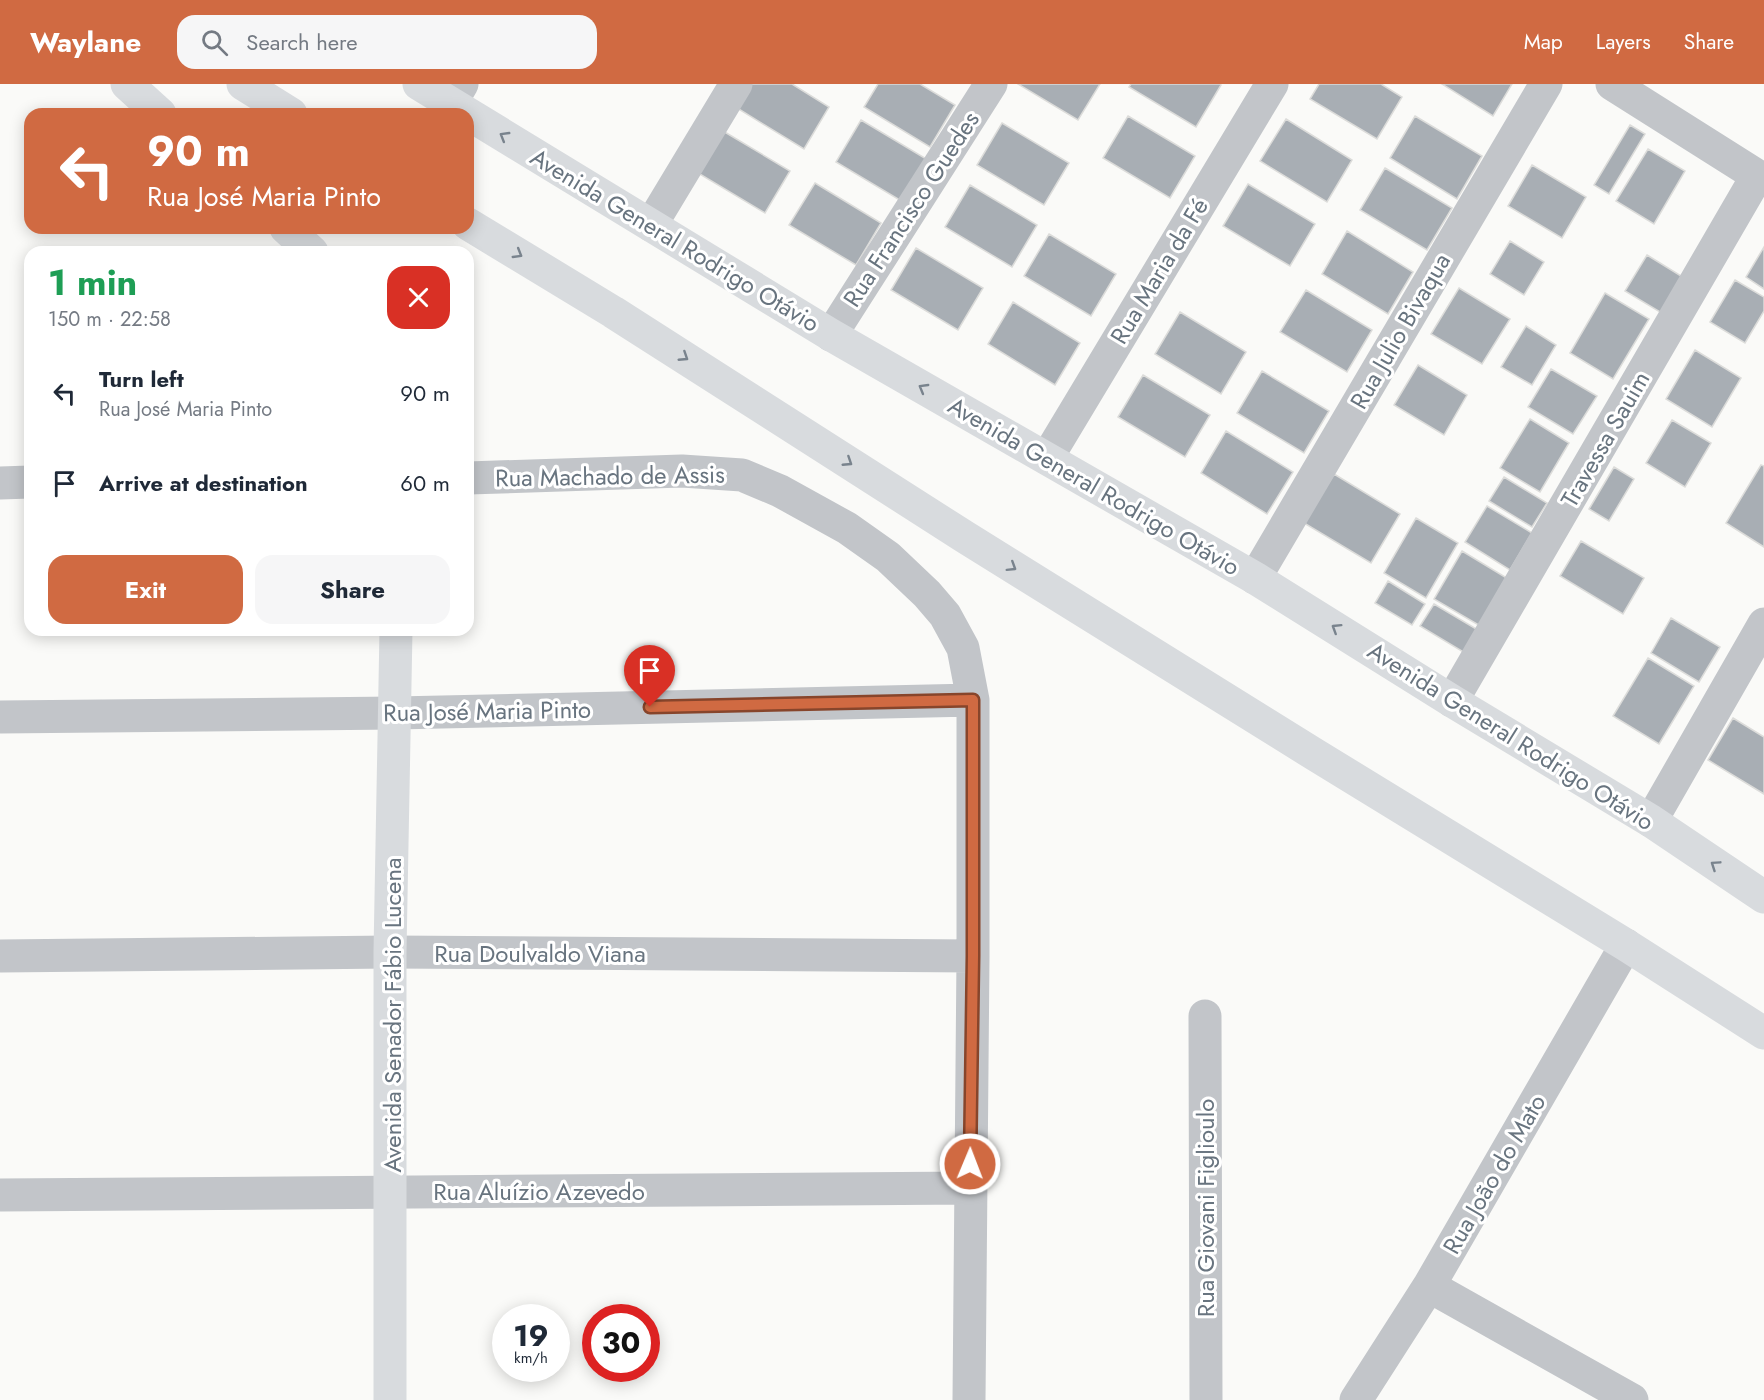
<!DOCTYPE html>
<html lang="en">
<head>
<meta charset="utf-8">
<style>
	body { margin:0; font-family:Jost,sans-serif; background:#f6f6f7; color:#1f2937; height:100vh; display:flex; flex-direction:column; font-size:22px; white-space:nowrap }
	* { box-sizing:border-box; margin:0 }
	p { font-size:20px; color:#747a83 }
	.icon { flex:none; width:33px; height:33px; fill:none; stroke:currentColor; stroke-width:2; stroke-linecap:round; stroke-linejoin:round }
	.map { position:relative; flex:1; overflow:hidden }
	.details { position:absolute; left:24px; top:162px; width:450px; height:390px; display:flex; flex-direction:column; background:#fff; border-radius:18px; box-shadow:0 3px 15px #0003 }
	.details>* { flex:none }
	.hud { position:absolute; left:24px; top:24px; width:450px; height:126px; border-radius:18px; box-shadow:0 3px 15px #0003; background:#d06a42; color:#fff; overflow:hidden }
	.speed { position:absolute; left:492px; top:1220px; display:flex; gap:12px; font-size:30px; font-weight:700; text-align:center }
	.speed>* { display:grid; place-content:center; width:78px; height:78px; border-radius:50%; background:#fff; box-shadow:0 3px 15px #0003; line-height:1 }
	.speed small { font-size:15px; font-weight:400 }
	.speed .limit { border:9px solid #d22; background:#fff; color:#111 }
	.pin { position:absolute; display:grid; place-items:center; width:51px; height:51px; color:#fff; margin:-62px -26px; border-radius:50% 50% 50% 0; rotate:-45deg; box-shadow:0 0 6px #0007 }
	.pin .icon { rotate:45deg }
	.me { position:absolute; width:66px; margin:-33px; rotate:1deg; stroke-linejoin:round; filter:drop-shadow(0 0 4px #0008) }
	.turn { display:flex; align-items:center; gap:21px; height:126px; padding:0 24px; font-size:27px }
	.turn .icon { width:78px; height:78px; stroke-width:2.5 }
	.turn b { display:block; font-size:42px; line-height:51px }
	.round { display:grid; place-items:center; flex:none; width:63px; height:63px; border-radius:18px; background:#f6f6f7 }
	.headline { display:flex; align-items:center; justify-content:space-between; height:102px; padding:0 24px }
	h1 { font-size:36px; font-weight:700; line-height:45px; color:#1e9e55 }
	.cta { display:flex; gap:12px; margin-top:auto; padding:12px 24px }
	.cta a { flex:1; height:69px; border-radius:18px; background:#d06a42; color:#fff; font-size:24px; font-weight:700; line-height:69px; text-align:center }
	.cta a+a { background:#f6f6f7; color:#1f2937 }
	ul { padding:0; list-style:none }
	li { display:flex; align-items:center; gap:18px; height:90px; padding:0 24px }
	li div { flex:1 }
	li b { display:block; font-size:22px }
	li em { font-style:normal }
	header { display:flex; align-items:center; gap:36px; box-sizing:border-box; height:84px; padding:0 30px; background:#d06a42; color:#fff }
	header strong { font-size:28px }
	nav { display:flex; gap:33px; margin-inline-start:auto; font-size:21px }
	.search { width:420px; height:54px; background:#f6f6f7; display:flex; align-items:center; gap:15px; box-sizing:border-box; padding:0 21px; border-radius:18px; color:#747a83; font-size:22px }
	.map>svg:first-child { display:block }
	.building { fill:#a8aeb4; stroke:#dcdcda; stroke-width:1.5 }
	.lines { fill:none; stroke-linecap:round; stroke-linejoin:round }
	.street { stroke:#c2c5c9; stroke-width:33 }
	.secondary { stroke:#d8dbde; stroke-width:33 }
	.oneway { stroke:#79838d }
	.route-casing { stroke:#87452b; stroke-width:15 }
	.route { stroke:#d06a42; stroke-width:10 }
	.labels { text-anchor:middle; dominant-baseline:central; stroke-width:6; stroke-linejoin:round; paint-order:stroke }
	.street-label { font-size:24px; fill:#68747f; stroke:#fff }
</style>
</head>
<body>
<header>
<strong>Waylane</strong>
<div class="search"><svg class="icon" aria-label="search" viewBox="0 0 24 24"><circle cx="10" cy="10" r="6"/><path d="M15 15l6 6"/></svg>Search here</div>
<nav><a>Map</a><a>Layers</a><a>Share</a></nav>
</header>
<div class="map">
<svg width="1764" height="1316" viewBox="0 0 1764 1316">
	<rect width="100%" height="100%" fill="#fafaf8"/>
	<path class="building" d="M751,0H792L829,23L804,65L737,24Z
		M878,0H920L955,21L930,63L864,23Z
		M1018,0H1100L1078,36Z
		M1131,0H1220L1221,1L1196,43L1129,3Z
		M1319,0H1381L1402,13L1377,55L1310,15Z
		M1442,0H1512L1493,32Z
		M1128,32L1195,72L1170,114L1103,74Z
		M1415,32L1482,72L1457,115L1390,74Z
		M1286,35L1352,76L1327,118L1260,77Z
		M861,36L928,76L903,118L836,78Z
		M1002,39L1069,79L1044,121L977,81Z
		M1630,41L1645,50L1609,110L1594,101Z
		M723,47L790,87L765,129L698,89Z
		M1648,65L1685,87L1654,140L1616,117Z
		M1532,81L1586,113L1562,154L1508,122Z
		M1385,84L1452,124L1427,166L1360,126Z
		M815,99L881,139L856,181L789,141Z
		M1248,100L1315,140L1290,182L1223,142Z
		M970,101L1037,141L1012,183L945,143Z
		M1347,147L1413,188L1388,230L1322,190Z
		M1049,150L1116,190L1091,232L1024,192Z
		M1510,157L1544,178L1524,211L1490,190Z
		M1764,163V205L1746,193Z
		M916,164L983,204L958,246L891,206Z
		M1647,171L1686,195L1665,231L1625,207Z
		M1735,196L1764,213V227L1745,259L1710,238Z
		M1459,204L1510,235L1482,280L1431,250Z
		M1306,206L1372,246L1347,288L1280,248Z
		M1605,209L1649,235L1613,295L1570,269Z
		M1013,218L1080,259L1055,301L988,260Z
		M1180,228L1246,268L1221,310L1155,270Z
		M1526,242L1556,261L1532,301L1501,283Z
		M1695,266L1741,294L1712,343L1666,315Z
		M1418,281L1467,311L1444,351L1394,321Z
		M1551,285L1597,312L1573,350L1528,323Z
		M1262,287L1329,327L1304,369L1237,329Z
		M1143,291L1210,331L1185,373L1118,333Z
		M1530,335L1569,359L1540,408L1500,384Z
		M1672,336L1711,359L1685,403L1646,379Z
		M1226,347L1293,388L1267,430L1201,389Z
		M1761,381L1764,382V463L1726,439Z
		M1614,383L1634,395L1609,437L1589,425Z
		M1334,390L1400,430L1371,479L1304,439Z
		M1504,393L1547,419L1532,443L1489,417Z
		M1487,422L1532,449L1510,486L1465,458Z
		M1416,434L1458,459L1426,514L1384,489Z
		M1581,457L1644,494L1623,530L1560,492Z
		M1462,467L1510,496L1482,543L1434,515Z
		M1388,497L1425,520L1412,541L1375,519Z
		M1434,520L1478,546L1465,569L1420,542Z
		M1671,534L1720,563L1699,598L1651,569Z
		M1648,574L1694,602L1659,660L1613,632Z
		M1733,634L1764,653V710L1708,676Z"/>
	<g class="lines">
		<path class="street" d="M1612,0L1764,96
			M451,19L462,0
			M651,141L736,0
			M831,251L991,0
			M1047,374L1272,0
			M468,394L682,387L742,391L780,407L847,444L888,473L927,510L945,531L963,564L973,616V872L969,1316
			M0,399L30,398
			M1255,494L1546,0
			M1452,617L1757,92
			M0,633L396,629L973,616
			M1651,737L1764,540
			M0,872L390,868L973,872
			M1205,932L1206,1316
			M0,1111L970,1104
			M1429,1202L1632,1316
			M1356,1316L1429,1202L1626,861"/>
		<path class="secondary" d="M127,0L160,30
			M243,0L291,30
			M419,0L831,251L1255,494L1452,617L1651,737L1764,813
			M468,140L613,228L965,453L1314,670L1626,861L1764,949
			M286,144L312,168
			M390,1316V868L396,546"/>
	</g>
	<defs><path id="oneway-chevron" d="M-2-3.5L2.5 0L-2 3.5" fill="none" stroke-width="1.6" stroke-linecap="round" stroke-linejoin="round" transform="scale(1.5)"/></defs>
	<g class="oneway">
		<use href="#oneway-chevron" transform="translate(504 52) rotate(-149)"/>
		<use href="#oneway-chevron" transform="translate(518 170) rotate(31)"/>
		<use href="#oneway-chevron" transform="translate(684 273) rotate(33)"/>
		<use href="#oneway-chevron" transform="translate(923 304) rotate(-150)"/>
		<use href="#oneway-chevron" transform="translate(848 378) rotate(33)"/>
		<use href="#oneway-chevron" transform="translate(1012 483) rotate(32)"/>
		<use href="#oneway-chevron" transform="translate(1336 544) rotate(-148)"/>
		<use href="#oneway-chevron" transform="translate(1715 781) rotate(-146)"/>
	</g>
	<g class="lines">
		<g class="route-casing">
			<path id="route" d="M650,623L973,616V872L970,1080"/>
		</g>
		<use href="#route" class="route"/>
	</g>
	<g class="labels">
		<g class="street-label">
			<text transform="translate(911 125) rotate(-57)">Rua Francisco Guedes</text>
			<text transform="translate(675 156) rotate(31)">Avenida General Rodrigo Otávio</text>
			<text transform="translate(1159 187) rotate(-59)">Rua Maria da Fé</text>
			<text transform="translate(1400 247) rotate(-60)">Rua Julio Bivaqua</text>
			<text transform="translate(1605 355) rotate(-60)">Travessa Sauim</text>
			<text transform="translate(610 392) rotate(-1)">Rua Machado de Assis</text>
			<text transform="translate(1094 402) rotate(30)">Avenida General Rodrigo Otávio</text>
			<text transform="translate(487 627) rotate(-1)">Rua José Maria Pinto</text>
			<text transform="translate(1511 652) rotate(32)">Avenida General Rodrigo Otávio</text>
			<text x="540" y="869">Rua Doulvaldo Viana</text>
			<text transform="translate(392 931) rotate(-90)">Avenida Senador Fábio Lucena</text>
			<text transform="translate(1494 1090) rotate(-60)">Rua João do Mato</text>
			<text x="539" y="1107">Rua Aluízio Azevedo</text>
			<text transform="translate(1205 1124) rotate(-90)">Rua Giovani Figlioulo</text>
		</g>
	</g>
</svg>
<div class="speed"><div>19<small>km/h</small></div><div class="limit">30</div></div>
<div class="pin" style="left:650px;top:623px;background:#d93025"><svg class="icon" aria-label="arrive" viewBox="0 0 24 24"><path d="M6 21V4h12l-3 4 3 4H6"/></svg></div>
<svg class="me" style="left:970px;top:1080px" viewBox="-20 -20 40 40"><circle r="17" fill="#d06a42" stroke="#fff" stroke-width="3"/><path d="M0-11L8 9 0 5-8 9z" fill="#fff"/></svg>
<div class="hud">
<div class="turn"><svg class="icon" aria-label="left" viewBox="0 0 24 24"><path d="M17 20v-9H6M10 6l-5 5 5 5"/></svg><div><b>90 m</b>Rua José Maria Pinto</div></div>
</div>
<section class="details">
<div class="headline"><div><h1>1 min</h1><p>150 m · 22:58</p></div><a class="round" style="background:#d93025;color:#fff"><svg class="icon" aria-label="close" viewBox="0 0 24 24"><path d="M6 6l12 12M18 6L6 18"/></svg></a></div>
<ul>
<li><svg class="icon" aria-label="left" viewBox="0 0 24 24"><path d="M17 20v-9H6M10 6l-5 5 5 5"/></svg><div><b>Turn left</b><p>Rua José Maria Pinto</p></div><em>90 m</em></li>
<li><svg class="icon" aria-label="arrive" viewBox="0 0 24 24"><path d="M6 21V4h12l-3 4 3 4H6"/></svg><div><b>Arrive at destination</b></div><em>60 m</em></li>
</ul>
<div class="cta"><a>Exit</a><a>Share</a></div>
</section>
</div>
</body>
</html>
